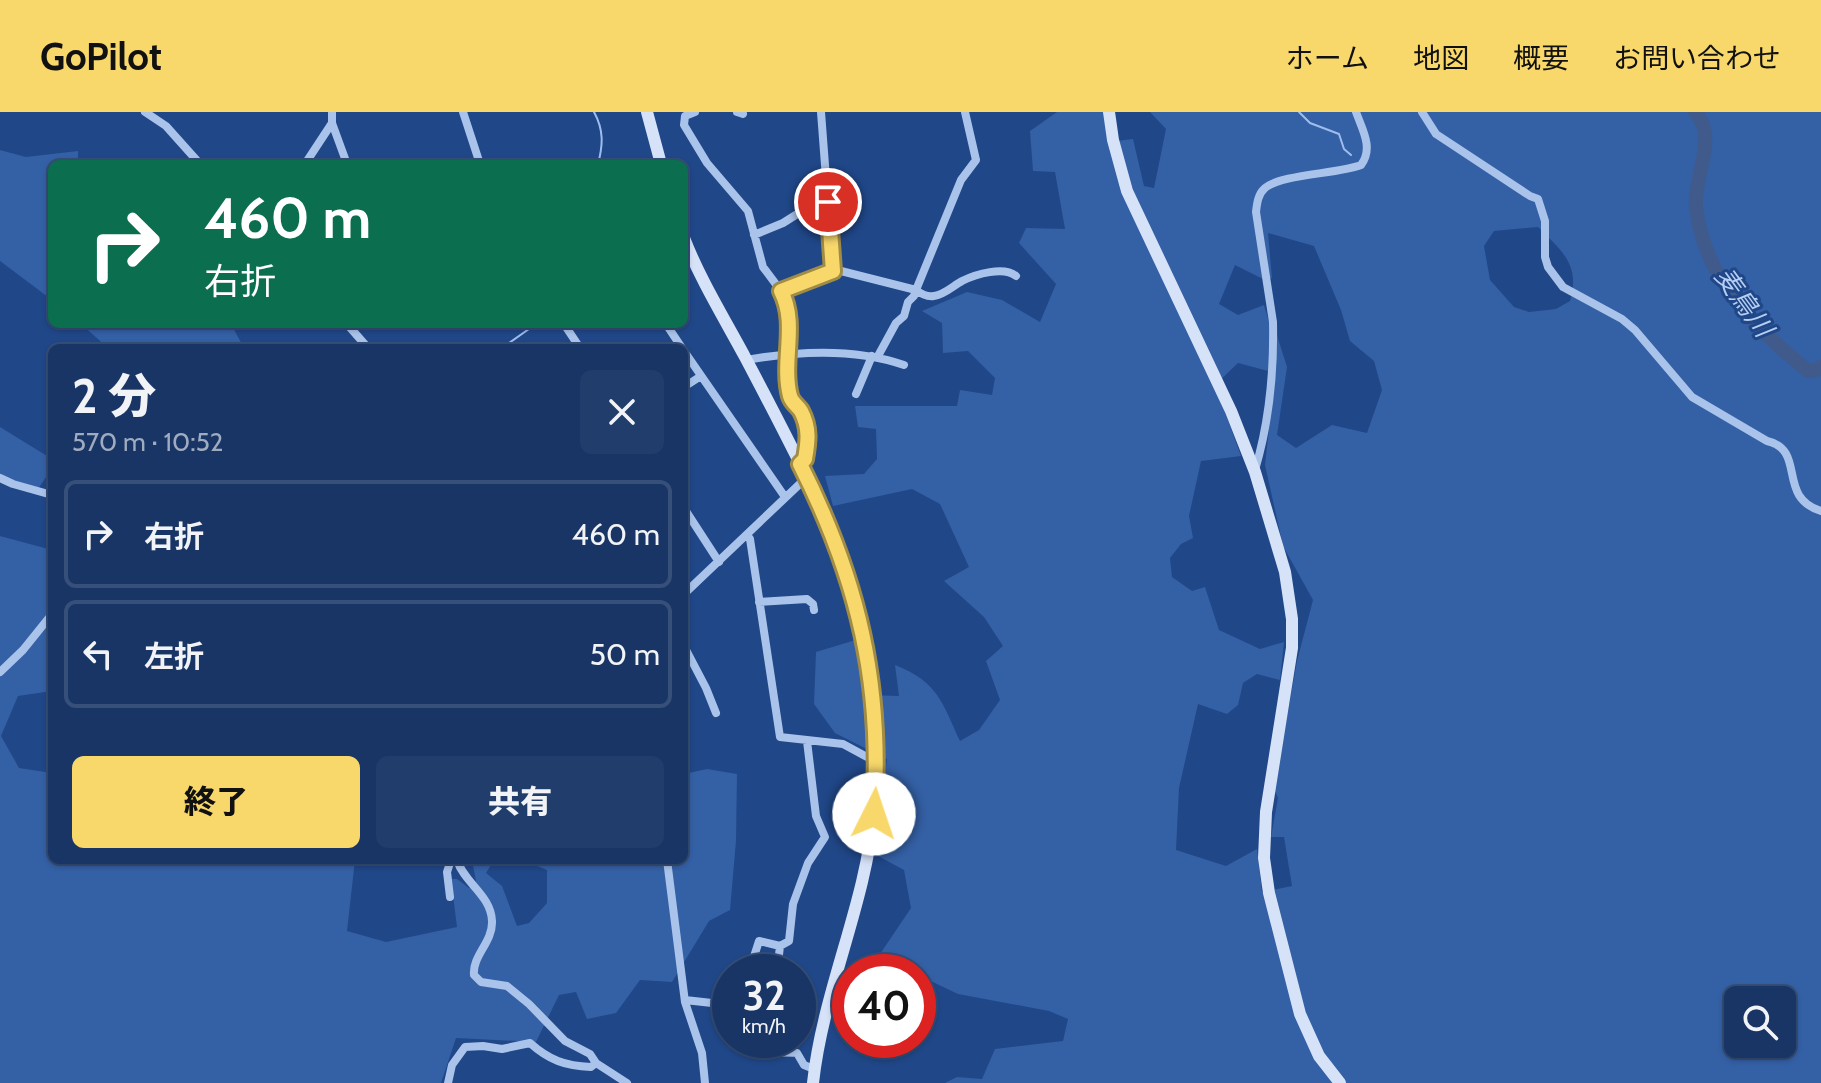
<!DOCTYPE html>
<html lang="ja">
<head>
<meta charset="utf-8">
<style>
	body { margin:0; font-family:Cabin,"Noto Sans JP",sans-serif; background:#213d6c; color:#f1f3f6; height:100vh; display:flex; flex-direction:column; font-size:30px; white-space:nowrap }
	* { box-sizing:border-box; margin:0 }
	p { font-size:26px; color:#9fabbf }
	.icon { flex:none; width:44px; height:44px; fill:none; stroke:currentColor; stroke-width:2; stroke-linecap:round; stroke-linejoin:round }
	.map { position:relative; flex:1; overflow:hidden }
	.side { position:absolute; left:48px; top:232px; width:640px; height:520px; display:flex; flex-direction:column; background:#183566; border-radius:12px; box-shadow:0 2px 6px #0004,0 0 0 2px #36507a }
	.side>* { flex:none }
	.guide { position:absolute; left:48px; top:48px; width:640px; height:168px; border-radius:12px; box-shadow:0 2px 6px #0004,0 0 0 2px #36507a; background:#0b6e4f; color:#fff; overflow:hidden }
	.fabs { position:absolute; left:1724px; top:874px; display:grid; gap:16px }
	.fabs a { display:grid; place-items:center; width:72px; height:72px; border-radius:12px; background:#183566; box-shadow:0 2px 6px #0004,0 0 0 2px #36507a; font-size:40px }
	.speed { position:absolute; left:712px; top:842px; display:flex; gap:16px; font-size:40px; font-weight:700; text-align:center }
	.speed>* { display:grid; place-content:center; width:104px; height:104px; border-radius:50%; background:#183566; box-shadow:0 2px 6px #0004,0 0 0 2px #36507a; line-height:1 }
	.speed small { font-size:20px; font-weight:400 }
	.speed .limit { border:12px solid #d22; background:#fff; color:#111 }
	.pin { position:absolute; display:grid; place-items:center; width:68px; height:68px; color:#fff; margin:-34px; border:4px solid #fff; border-radius:50%; box-shadow:0 2px 8px #0007 }
	.me { position:absolute; width:88px; margin:-44px; rotate:4deg; stroke-linejoin:round; filter:drop-shadow(0 0 6px #0008) }
	.turn { display:flex; align-items:center; gap:28px; height:168px; padding:0 24px; font-size:36px }
	.turn .icon { width:104px; height:104px; stroke-width:2.5 }
	.turn b { display:block; font-size:56px; line-height:68px }
	.round { display:grid; place-items:center; flex:none; width:84px; height:84px; border-radius:12px; background:#213d6c }
	.headline { display:flex; align-items:center; justify-content:space-between; height:136px; padding:0 24px }
	h1 { font-size:48px; font-weight:800; line-height:60px }
	.action { display:flex; gap:16px; margin-top:auto; padding:16px 24px }
	.action a { flex:1; height:92px; border-radius:12px; background:#f8d86b; color:#111; font-size:32px; font-weight:800; line-height:92px; text-align:center }
	.action a+a { background:#213d6c; color:#f1f3f6 }
	ul { padding:0; list-style:none }
	li { display:flex; align-items:center; gap:24px; height:108px; margin:0 16px 12px; padding:0 8px; border:4px solid #36507a; border-radius:12px }
	li div { flex:1 }
	li b { display:block; font-size:30px }
	li em { font-style:normal }
	header { display:flex; align-items:center; gap:48px; box-sizing:border-box; height:112px; padding:0 40px; background:#f8d86b; color:#111 }
	header strong { font-size:38px }
	nav { display:flex; gap:44px; margin-inline-start:auto; font-size:28px }
	.map>svg:first-child { display:block }
	.green { fill:#3460a5; fill-rule:evenodd }
	.lines { fill:none; stroke-linecap:round; stroke-linejoin:round }
	.stream { stroke:#9ebdec; stroke-width:2 }
	.river { stroke:#405b8b; stroke-width:14 }
	.street { stroke:#aac3ea; stroke-width:8 }
	.secondary { stroke:#d6e2f8; stroke-width:12 }
	.route-casing { stroke:#a18c46; stroke-width:20 }
	.route { stroke:#f8d86b; stroke-width:14 }
	.labels { text-anchor:middle; dominant-baseline:central; stroke-width:6; stroke-linejoin:round; paint-order:stroke }
	.water-label { font-size:26px; font-style:italic; fill:#b6cef2; stroke:#204788 }
</style>
</head>
<body>
<header>
<strong>GoPilot</strong>
<nav><a>ホーム</a><a>地図</a><a>概要</a><a>お問い合わせ</a></nav>
</header>
<div class="map">
<svg width="1821" height="971" viewBox="0 0 1821 971">
	<rect width="100%" height="100%" fill="#204788"/>
	<path class="green" d="M1057,0H1104L1109,30L1133,27L1144,74L1154,76L1166,17L1150,0H1821V971H945L957,965L982,967L995,937L1063,929L1068,907L1049,899L958,882L918,863V860H911L878,845L911,796L904,758L876,743L887,647L835,621L814,592L816,540L859,527L868,583L899,584L895,553C938,570 942,590 960,629L979,618L1000,588L986,549L1003,534L984,505L944,469L969,455L940,392L912,377L833,394L825,364L864,362L877,347L876,317L858,315L855,294H957L960,278L992,283L995,266L968,239L943,241L942,211L922,199L967,180L1002,188L1040,210L1056,172L1019,131L1026,116L1065,117L1055,60L1033,59L1030,19ZM1538,115C1561,138 1581,153 1570,189L1556,197L1529,200L1514,195L1490,168L1484,134L1494,119ZM1268,121L1314,134L1341,198L1350,229L1374,249L1382,278L1367,321L1332,313L1296,336L1277,323L1287,255L1276,220L1275,263L1265,353L1283,434L1313,488L1297,549L1274,677L1278,686L1271,725H1284L1292,774L1262,780L1257,737L1226,754L1176,738L1179,676L1198,592L1227,602L1238,593L1243,571L1257,562L1280,568L1284,530L1260,537L1219,518L1205,475L1192,479L1172,465L1170,446L1181,432L1193,426L1189,404L1201,349L1241,344L1215,273L1238,251L1268,259L1271,216L1264,193L1238,203L1219,192L1235,153L1265,168L1272,166ZM1738,888H1782V932H1738Z
		M0,38L26,45L78,39V52H52V188L0,149Z
		M81,212H231L244,236H108Z
		M0,315L52,347V356L38,377L0,363Z
		M0,424L52,438V579L18,584L1,624L19,656L52,661V748H355L347,819L386,830L457,815L451,767H457L469,776L476,769L472,748H494L486,761L502,774L517,814L529,811L547,791V758L523,748H684V662L707,657L737,662L736,729L730,798L709,809L672,870L640,868L616,901L587,907L576,880L559,883L536,930L456,926L441,971H0Z"/>
	<g class="lines">
		<path class="stream" d="M594,0C604,18 603,33 598,52
			M1299,0L1310,11L1339,22L1344,37L1351,43
			M502,236L536,212"/>
		<path class="river" d="M1695,0C1719,25 1693,65 1696,95C1704,167 1755,216 1808,259L1817,258L1821,255"/>
		<path class="street" d="M145,0L166,14L200,52
			M332,0V11L347,52
			M463,0L480,52
			M695,0L685,4L684,13L707,51L748,99L763,155L781,179
			M737,0L743,2
			M821,0L833,159
			M1422,0L1436,22L1530,84L1538,87L1545,109V145L1548,155L1563,175L1622,207L1635,218L1692,285L1767,329C1807,338 1776,385 1821,399
			M305,52L332,11
			M754,123L783,111L802,99L828,90
			M347,212L368,236
			M564,212L580,236
			M666,212L682,236
			M684,239L785,385
			M878,244L896,211L904,204L908,190L914,184L916,178C921,182 927,185 934,184C944,183 953,174 962,169C976,162 1004,154 1016,164
			M746,248C797,239 855,236 904,253
			M684,275L701,264
			M856,282L872,244
			M800,352L805,347C808,330 810,316 801,299C798,294 792,291 790,284C780,249 798,212 781,179L830,159H841L916,178L961,68L976,48L965,0
			M1255,358C1269,311 1274,259 1273,210L1256,100C1257,91 1258,82 1265,76C1282,62 1338,62 1361,53C1374,36 1362,17 1356,0
			M0,366L13,372L52,383
			M684,396L719,450
			M747,423L750,427L780,625L843,632L867,645H876
			M684,482L806,366
			M759,490L807,487L813,492L814,498
			M684,534L706,576L716,601
			M0,560L23,538L52,502
			M457,748C464,771 491,783 492,809C493,830 472,844 474,863L481,870L507,874L529,892L565,929L590,942L596,951L627,971
			M667,748L685,890L702,941L705,971
			M450,785L447,760L451,748
			M749,860L759,829L780,834L789,829L793,792L808,751L825,725L816,704L807,629
			M777,860L780,834
			M685,888L730,893
			M741,928C757,945 777,939 797,941L804,953L814,957
			M763,928V940
			M448,971L452,953L465,935L483,934L502,937L530,931C549,948 565,954 591,955L596,951"/>
		<path class="secondary" d="M647,0L661,52
			M1109,0L1113,28L1127,79L1231,299L1255,360L1285,460L1292,507V536L1266,700L1264,746L1269,781L1300,902L1319,944L1340,971
			M684,126C700,167 724,206 745,245C775,302 806,360 832,419C870,505 882,606 874,699C866,792 823,878 813,971"/>
	</g>
	<g class="lines">
		<g class="route-casing">
			<path id="route" d="M828,90L833,159L781,179C798,212 781,249 790,284C792,291 798,294 801,299C810,316 808,330 805,347L800,352C858,467 883,572 874,702"/>
		</g>
		<use href="#route" class="route"/>
	</g>
	<g class="labels">
		<g class="water-label">
			<text transform="translate(1744 190) rotate(54)">麦鳥川</text>
		</g>
	</g>
</svg>
<div class="fabs">
<a><svg class="icon" aria-label="search" viewBox="0 0 24 24"><circle cx="10" cy="10" r="6"/><path d="M15 15l6 6"/></svg></a>
</div>
<div class="speed"><div>32<small>km/h</small></div><div class="limit">40</div></div>
<div class="pin" style="left:828px;top:90px;background:#d93025"><svg class="icon" aria-label="arrive" viewBox="0 0 24 24"><path d="M6 21V4h12l-3 4 3 4H6"/></svg></div>
<svg class="me" style="left:874px;top:702px" viewBox="-20 -20 40 40"><circle r="19" fill="#fff"/><path d="M0-13L10 11 0 6-10 11z" fill="#f8d86b"/></svg>
<div class="guide">
<div class="turn"><svg class="icon" aria-label="right" viewBox="0 0 24 24"><path d="M7 20v-9h11M14 6l5 5-5 5"/></svg><div><b>460 m</b>右折</div></div>
</div>
<section class="side">
<div class="headline"><div><h1>2 分</h1><p>570 m · 10:52</p></div><a class="round"><svg class="icon" aria-label="close" viewBox="0 0 24 24"><path d="M6 6l12 12M18 6L6 18"/></svg></a></div>
<ul>
<li><svg class="icon" aria-label="right" viewBox="0 0 24 24"><path d="M7 20v-9h11M14 6l5 5-5 5"/></svg><div><b>右折</b></div><em>460 m</em></li>
<li><svg class="icon" aria-label="left" viewBox="0 0 24 24"><path d="M17 20v-9H6M10 6l-5 5 5 5"/></svg><div><b>左折</b></div><em>50 m</em></li>
</ul>
<div class="action"><a>終了</a><a>共有</a></div>
</section>
</div>
</body>
</html>
